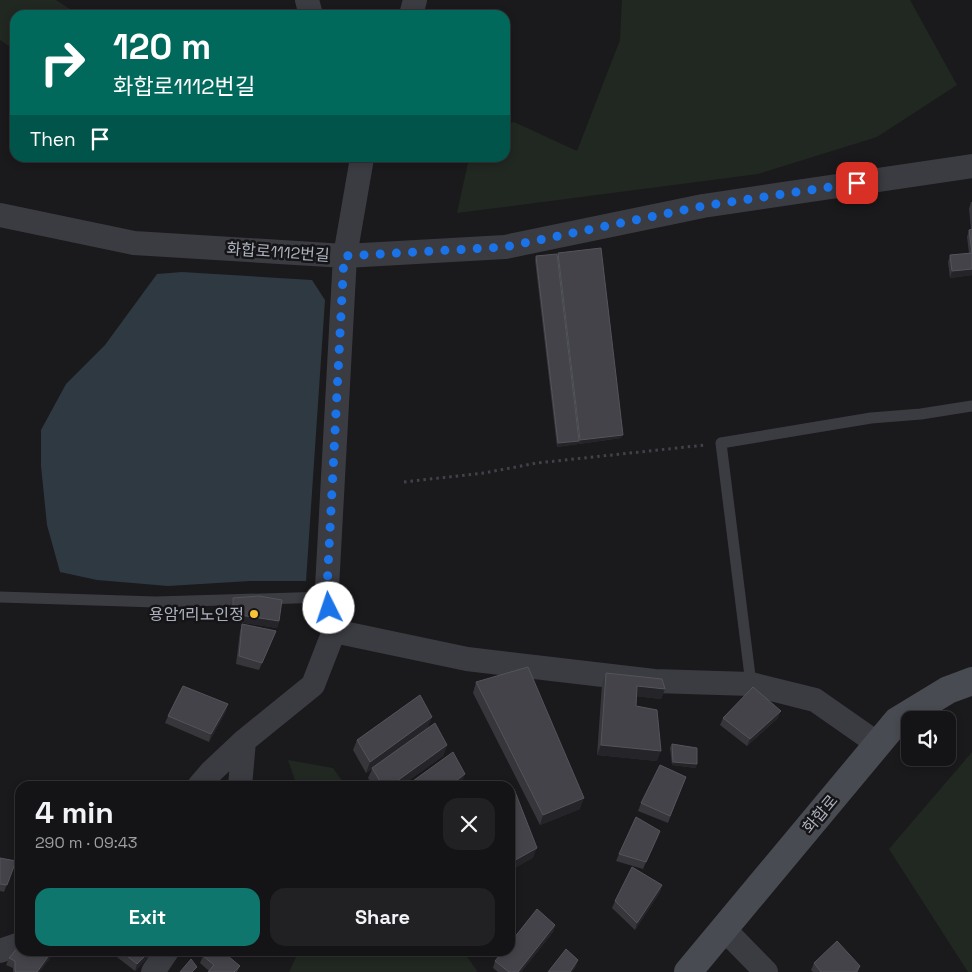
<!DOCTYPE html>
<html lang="en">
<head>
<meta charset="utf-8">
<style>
	body { margin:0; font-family:"Space Grotesk","Noto Sans KR",sans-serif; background:#212123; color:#f1f3f6; height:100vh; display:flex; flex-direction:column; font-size:19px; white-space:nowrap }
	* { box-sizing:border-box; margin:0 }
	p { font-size:16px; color:#9d9ea1 }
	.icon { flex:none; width:28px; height:28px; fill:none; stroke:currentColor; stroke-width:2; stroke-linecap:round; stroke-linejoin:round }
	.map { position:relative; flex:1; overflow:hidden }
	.sheet { position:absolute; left:15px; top:781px; width:500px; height:175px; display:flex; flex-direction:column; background:#141416; border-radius:15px; box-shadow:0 2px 8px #0003,0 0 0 1px #333335 }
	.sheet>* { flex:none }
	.banner { position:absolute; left:10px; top:10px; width:500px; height:152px; border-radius:15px; box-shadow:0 2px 8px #0003,0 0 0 1px #333335; background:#00695c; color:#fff; overflow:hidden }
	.controls { position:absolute; left:901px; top:711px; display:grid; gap:10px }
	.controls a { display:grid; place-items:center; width:55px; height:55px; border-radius:10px; background:#141416; box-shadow:0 2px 8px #0003,0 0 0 1px #333335; font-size:25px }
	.pin { position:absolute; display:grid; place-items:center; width:42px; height:42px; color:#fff; margin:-21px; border-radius:10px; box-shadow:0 2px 8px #0006 }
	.me { position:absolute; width:55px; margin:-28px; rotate:356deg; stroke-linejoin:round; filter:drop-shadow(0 0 4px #0008) }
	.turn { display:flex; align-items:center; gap:18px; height:105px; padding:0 20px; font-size:22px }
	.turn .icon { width:65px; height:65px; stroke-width:2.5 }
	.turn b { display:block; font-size:35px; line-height:42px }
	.then { display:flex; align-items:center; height:48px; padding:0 20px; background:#0003; gap:10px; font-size:19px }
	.round { display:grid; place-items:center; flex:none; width:52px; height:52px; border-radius:15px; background:#212123 }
	.summary { display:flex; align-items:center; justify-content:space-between; height:85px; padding:0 20px }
	h1 { font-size:30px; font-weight:600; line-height:38px }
	.button { display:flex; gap:10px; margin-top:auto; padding:10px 20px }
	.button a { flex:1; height:58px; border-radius:15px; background:#0f766e; color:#fff; font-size:20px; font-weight:600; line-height:58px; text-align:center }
	.button a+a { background:#212123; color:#f1f3f6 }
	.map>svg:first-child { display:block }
	.green { fill:#202821 }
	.water { fill:#2f3942 }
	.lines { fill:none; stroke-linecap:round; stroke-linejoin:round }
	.path { stroke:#414349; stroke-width:3; stroke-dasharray:2.5 4; stroke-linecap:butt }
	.lane { stroke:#3b3c42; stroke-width:11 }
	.street { stroke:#3b3c42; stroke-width:24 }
	.secondary { stroke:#494b52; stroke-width:28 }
	.wall { fill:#36363b }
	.shaded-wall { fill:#252529 }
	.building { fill:#434349; stroke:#53555b }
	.route { stroke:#1a73e8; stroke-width:9; stroke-dasharray:0 16.2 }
	.poi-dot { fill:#f8c237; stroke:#151518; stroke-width:2 }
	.labels { text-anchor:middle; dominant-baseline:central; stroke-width:5; stroke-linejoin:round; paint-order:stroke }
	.street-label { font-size:16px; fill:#acb1bd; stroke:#151518 }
	.poi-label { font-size:16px; fill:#acb1bd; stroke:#151518; text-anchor:end }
</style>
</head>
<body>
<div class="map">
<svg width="972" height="972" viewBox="0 0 972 972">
	<rect width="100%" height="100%" fill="#1a1a1d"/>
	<path class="green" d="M0,0H56L79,15H15V50L0,40Z
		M622,0H910L957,85L877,137L758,174L457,213L469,158H505V123L514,122L577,151L620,40Z
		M972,752V972H968L889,849Z
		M288,760L333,768L346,786H297Z
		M299,951H463L477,971L476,972H289Z"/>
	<path class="water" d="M182,272L312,280L325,300L306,581H250L168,586L97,580L60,572L47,525L41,466V430L66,384L105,345L157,274Z"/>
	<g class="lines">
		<path class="path" d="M404,482L484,473L537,463L705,445"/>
		<path class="lane" d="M0,597L156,602L328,597
			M751,684L721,443L871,418L921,414L972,406"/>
		<path class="street" d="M307,0L311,15
			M411,15L415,0
			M0,215L134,243L345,256L505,247L703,206L972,166
			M334,631L329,608L327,588L345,256L362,158
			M199,786L211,772L244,741L313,685L334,631L467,659L654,681L751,684L815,700L878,744
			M240,786L244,741
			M724,929L766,972
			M0,951L20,944
			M153,972L167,951"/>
		<path class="secondary" d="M688,972L897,721L948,690L972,681"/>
	</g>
	<path class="wall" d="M971,202H972V275L950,278L948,262L950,255L969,253L967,237L969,230L971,229L969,209Z
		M558,253L621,438L579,444V441L578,444L557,447L535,260L536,256L557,257Z
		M233,598L279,621L277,628L231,621L230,605Z
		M242,624L276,631L259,670L236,664L240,631Z
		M606,673L665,689L661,699L636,696V706L657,761L597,755L602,684Z
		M476,682L580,809L540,825L473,693Z
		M226,711L209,742L165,723L168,716Z
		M723,718H778L747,746L720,725Z
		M428,728L395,752L447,745L443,756L401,786H373L368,778L372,769L366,773L353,750L357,740Z
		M672,744L696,768L672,765L670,748Z
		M686,777L668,823L638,811L641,803Z
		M660,831L643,869L616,861L619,854Z
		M0,858L16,861L4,892L0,891Z
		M662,885L660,892L635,930L612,908L615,901Z
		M555,925L553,932L521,972H498L493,968L495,961Z
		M20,951H53L52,956L39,972H13V968L6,965L9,958Z
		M115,951H154L135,971L113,954Z
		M203,956L240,966L237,972H208L209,971L200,963Z
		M814,963L860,966L858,972H813L811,970Z"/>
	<path class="shaded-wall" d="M972,269V275L950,278L952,271Z
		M623,435L621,438L579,444L580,440Z
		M579,441L578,444L557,447L558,443Z
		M233,614L279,621L277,628L231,621Z
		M637,686L665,689L661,699L633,696Z
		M228,704L226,711L209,742L211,734Z
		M781,711L778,718L747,746L750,739Z
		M432,717L428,728L366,773L370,762Z
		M447,745L443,756L401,786H390Z
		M601,745L661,751L657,761L597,755Z
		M673,762L697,764L696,768L672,765Z
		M465,774L461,785L459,786H449Z
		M584,798L580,809L540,825L543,815Z
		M660,831L658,838L643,869L646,862Z
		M537,848L533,858L510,871V863Z
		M662,885L660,892L635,930L637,923Z
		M555,925L553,932L521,972H518Z
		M52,951H53L52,956L39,972H37Z
		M150,951H154L135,971L137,964Z
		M578,960L576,967L572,972H570Z"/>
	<path class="building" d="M972,229V269L952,271L950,255L972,253L969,230Z
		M601,248L623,435L580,440L558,253Z
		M557,254L579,441L558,443L536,256Z
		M259,596L282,600L279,621L233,614V598Z
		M242,624L276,631L262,663L239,656Z
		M528,667L584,798L543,815L476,682Z
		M606,673L662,679L665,689L637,686L636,706L657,710L661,751L601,745Z
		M183,686L228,704L211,734L168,716Z
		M753,687L781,711L750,739L723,718Z
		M420,695L432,717L370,762L357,740Z
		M435,723L447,745L390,786H383L372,768Z
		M672,744L697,748V764L673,762Z
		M453,752L465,774L449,786H406Z
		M660,765L686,777L670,816L641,803Z
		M514,789L537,848L510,863V791Z
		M636,817L660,831L646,862L619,854Z
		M0,858L16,861L7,885L0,884Z
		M632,867L662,885L637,923L615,901Z
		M537,909L555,925L518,972H509L495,961L503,951H510V943Z
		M837,941L860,966L856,972H821L814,963Z
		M20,945V951H52L37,972H16L15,971V961L9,958Z
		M566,949L578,960L570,972H548Z
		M121,951H150L137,964Z
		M206,951H222L240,966L234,972H208L214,965L203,956Z
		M191,959L197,967L192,972H180Z"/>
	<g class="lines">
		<path class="route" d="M329,608L327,588L344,256L505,247L703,206L857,183"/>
	</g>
	<circle class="poi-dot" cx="254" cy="614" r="5"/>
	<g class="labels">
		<g class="street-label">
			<text transform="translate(278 252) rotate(4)">화합로1112번길</text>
			<text transform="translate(820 814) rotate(-50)">화합로</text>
		</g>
		<g class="poi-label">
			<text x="244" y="614">용암1리노인정</text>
		</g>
	</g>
</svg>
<div class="controls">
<a><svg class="icon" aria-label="sound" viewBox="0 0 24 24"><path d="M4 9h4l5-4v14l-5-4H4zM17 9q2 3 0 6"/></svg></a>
</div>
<div class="pin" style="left:857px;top:183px;background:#d93025"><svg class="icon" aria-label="arrive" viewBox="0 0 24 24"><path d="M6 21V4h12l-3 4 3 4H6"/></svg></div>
<svg class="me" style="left:329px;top:608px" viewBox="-20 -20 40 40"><circle r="19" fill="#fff"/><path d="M0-13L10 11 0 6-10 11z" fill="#1a73e8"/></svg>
<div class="banner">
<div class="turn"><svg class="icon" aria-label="right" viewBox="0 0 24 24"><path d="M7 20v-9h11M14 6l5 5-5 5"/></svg><div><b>120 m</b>화합로1112번길</div></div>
<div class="then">Then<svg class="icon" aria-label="arrive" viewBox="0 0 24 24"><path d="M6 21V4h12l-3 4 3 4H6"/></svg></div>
</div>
<section class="sheet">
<div class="summary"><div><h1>4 min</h1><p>290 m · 09:43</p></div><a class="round"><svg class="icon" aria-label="close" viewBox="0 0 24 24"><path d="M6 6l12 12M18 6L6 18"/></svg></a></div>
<div class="button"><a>Exit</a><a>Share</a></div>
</section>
</div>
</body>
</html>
